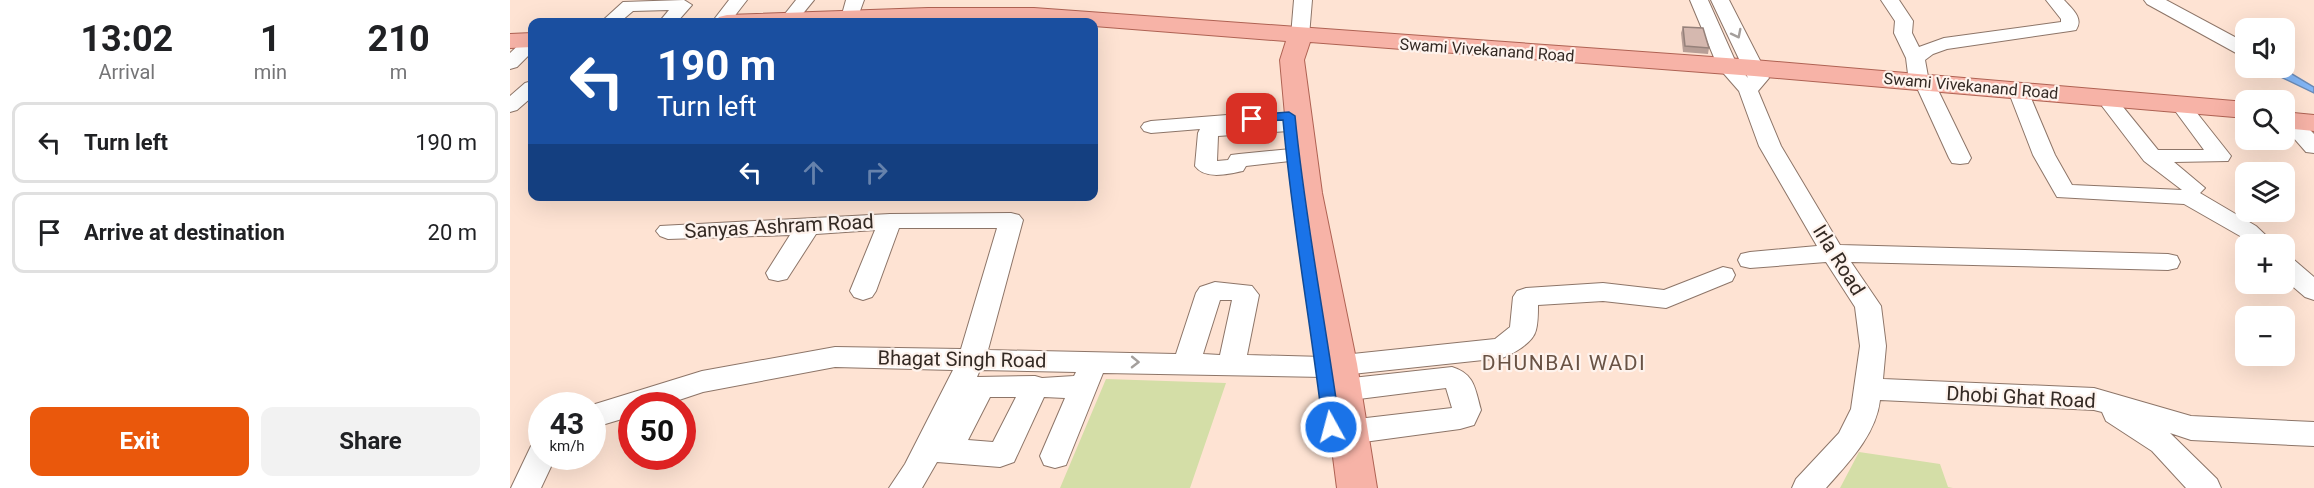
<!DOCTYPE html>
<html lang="en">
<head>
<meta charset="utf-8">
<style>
	body { margin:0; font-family:Roboto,sans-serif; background:#f2f2f2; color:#202124; height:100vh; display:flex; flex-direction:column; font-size:22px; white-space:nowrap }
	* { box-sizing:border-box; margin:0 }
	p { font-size:20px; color:#757577 }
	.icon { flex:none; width:33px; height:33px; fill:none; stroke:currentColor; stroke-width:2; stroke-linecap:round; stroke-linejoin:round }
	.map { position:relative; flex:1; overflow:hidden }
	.panel { display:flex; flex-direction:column; background:#fff; width:510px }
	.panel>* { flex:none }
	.top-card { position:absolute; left:18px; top:18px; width:570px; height:183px; border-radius:12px; box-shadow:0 6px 24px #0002; background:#1a4fa0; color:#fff; overflow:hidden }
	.controls { position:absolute; left:1725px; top:18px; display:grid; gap:12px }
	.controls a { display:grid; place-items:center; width:60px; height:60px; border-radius:12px; background:#fff; box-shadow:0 6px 24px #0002; font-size:30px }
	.speed { position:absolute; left:18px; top:392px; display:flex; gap:12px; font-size:30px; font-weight:700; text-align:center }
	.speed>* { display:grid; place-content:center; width:78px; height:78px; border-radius:50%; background:#fff; box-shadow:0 6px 24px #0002; line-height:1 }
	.speed small { font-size:15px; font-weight:400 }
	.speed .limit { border:9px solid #d22; background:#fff; color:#111 }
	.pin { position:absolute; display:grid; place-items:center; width:51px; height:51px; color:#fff; margin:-26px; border-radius:12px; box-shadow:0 3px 9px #0006 }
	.me { position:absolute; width:66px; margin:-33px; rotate:353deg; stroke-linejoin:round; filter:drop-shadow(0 0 4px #0008) }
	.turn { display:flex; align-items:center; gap:21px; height:126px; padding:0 30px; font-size:27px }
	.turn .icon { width:78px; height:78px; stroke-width:2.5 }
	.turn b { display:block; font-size:42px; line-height:51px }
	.lanes { display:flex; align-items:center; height:57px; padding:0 30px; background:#0003; justify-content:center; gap:30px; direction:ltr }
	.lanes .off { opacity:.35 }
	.eta { display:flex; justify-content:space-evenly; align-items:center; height:102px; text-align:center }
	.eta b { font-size:36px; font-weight:700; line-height:42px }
	.action { display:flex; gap:12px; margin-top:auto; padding:12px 30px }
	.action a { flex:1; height:69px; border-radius:12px; background:#ea580c; color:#fff; font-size:24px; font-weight:700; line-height:69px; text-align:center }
	.action a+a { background:#f2f2f2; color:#202124 }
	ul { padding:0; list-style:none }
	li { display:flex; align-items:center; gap:18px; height:81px; margin:0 12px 9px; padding:0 18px; border:3px solid #e0e0e0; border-radius:12px }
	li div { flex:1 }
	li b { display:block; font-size:22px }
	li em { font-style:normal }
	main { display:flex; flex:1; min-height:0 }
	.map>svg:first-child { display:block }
	.green { fill:#d4dea7 }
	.water { fill:#82b5f5; stroke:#6b8bb6; stroke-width:1.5 }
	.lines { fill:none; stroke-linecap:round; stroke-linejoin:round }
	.minor-casing { stroke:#8d7568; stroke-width:2 }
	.major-casing { stroke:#af6253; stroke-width:2 }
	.minor { fill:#fff; fill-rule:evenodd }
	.major { fill:#f7b3a7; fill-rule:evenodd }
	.wall { fill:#b79e96 }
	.building { fill:#d5b8af; stroke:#95817a; stroke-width:1.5 }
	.oneway { stroke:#a49f9c }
	.route { fill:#1a73e8; stroke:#114b97; stroke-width:1.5 }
	.labels { text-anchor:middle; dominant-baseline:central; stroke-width:4.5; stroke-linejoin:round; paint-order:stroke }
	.far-street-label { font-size:16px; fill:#342a24; stroke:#fef3ed }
	.street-label { font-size:20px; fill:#342a24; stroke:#fef3ed }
	.neighbourhood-label { font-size:21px; letter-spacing:1.5px; fill:#695345; stroke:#fef3ed }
</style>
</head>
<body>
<main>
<section class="panel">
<div class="eta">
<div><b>13:02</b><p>Arrival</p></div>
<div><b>1</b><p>min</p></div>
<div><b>210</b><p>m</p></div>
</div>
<ul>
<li><svg class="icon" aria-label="left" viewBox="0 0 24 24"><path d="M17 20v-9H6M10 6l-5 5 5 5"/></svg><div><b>Turn left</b></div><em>190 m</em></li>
<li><svg class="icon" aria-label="arrive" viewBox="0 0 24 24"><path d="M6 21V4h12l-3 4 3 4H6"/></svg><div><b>Arrive at destination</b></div><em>20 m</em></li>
</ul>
<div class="action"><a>Exit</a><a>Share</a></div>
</section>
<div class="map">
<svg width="1804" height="488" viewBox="0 0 1804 488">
	<rect width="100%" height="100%" fill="#fee3d3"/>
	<path class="green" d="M596,379L716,383L680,488H550Z
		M1349,452L1430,464L1438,487L1443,488H1330Z"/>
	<path class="water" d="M1752,68H1772L1804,87V93Z"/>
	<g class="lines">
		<g class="minor-casing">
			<path id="minor" d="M174,0L182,5L167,22H149L159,10L123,11L110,22H91L113,2Z
				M219,0H237L220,22H202Z
				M286,0H304L286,22H272L270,20Z
				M336,0H354L346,22H334L331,18Z
				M784,0H802L799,36L796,40H784L781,36Z
				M1180,0H1198L1227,65L1238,78L1201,0H1219L1259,78L1248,91L1271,146L1330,245L1658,254L1667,256L1670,262L1667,268L1658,270L1341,262L1371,306L1376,346L1373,379L1584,388L1681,416L1804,422V446L1681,440L1660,433L1707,479L1711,488H1676L1642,451L1596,421L1592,412L1584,410L1370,400C1366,435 1338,463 1316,488H1282L1286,479L1329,433L1341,409L1350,346L1345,307L1316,262L1240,268L1231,266L1228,260L1231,254L1240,252L1307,246L1249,146L1229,91L1208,67Z
				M1371,0H1389L1403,21L1402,33L1409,47L1434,38L1551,22V19L1536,0H1554C1562,9 1574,18 1566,30L1560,31L1437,49L1423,54L1415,60L1419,82L1417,84L1425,86L1428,90L1461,158L1458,163L1450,164L1442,163L1439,158L1408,90L1410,88L1402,86L1399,82L1396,58L1384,33L1385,21Z
				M1634,0H1656L1736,43V54L1726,53L1637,4Z
				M22,36V52L7,67L0,69V53L16,38Z
				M22,81V97L7,110L0,112V96L15,83Z
				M1511,92L1518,94L1521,98L1545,155L1562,185L1672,190L1634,161L1592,106L1595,102H1609L1648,150H1694L1666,112L1669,108H1683L1721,156L1718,161L1664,162L1695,188L1690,193L1746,226L1765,244H1739L1730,236L1674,204L1547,197L1523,155L1501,98L1504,94Z
				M1774,108L1781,110L1804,134V153L1796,152L1774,127Z
				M717,115L724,117L727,122L779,119L786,121L789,125L786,129L779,131L708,136L707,161L718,160L721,155L729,154L781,149L789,150L792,155L789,160L736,166L733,171C718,174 695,180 685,166L688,133L690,129L641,133L634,131L631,127L634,123L641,121Z
				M501,213L509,215L513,220L478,350L666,354L686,293L690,287L705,282L742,286L749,295L737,355L814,357L985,339L1000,327L1003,297L1007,291L1016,288L1093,283L1154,290L1213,267L1222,269L1225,275L1222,281L1156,308L1093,301L1028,305C1028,313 1028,323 1026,330C1023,343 1003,354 992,358L814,377L593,373L556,465L545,468L534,465L530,456L555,398L534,397L504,462L490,467L427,462L412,488H379L395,464L443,370L325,367L193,392L154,405H122V416L82,428V405L192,371L325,347L451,349L487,228H389L366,291L362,297L353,300L344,297L340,291L365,230L306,234L277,279L268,281L259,279L256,273L280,235L158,239L150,236L146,231L150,226L380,214ZM710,300H722L710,355L693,354ZM470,370L566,372L564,376L532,378L525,376L467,377ZM480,397H506L483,442L458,440Z
				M1774,257L1783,259L1804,277V300L1795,297L1774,279Z
				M942,367C965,374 965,389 971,410L964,425L950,429L839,444L829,440L824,432L829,424L839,420L942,408L936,388L833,401L823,398L819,390L823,382L833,379Z
				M32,443V456H46L31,488H1L21,446Z"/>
		</g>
		<g class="major-casing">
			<path id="major" d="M418,8H524L1244,60L1736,102V118L1244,76L800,42L794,60L812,193L847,364L867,488H827L811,364L782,193L770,60L776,41L584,26V22H205L209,17L217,15Z
				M22,33V47L0,48V34Z
				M1774,112L1804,115V131L1774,128Z"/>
		</g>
		<use href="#minor" class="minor"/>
		<use href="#major" class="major"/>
	</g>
	<path class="wall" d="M1173,27L1199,48L1198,54L1173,52L1171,33Z"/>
	<path class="building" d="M1173,27L1193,28L1199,48L1175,46Z"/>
	<defs><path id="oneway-chevron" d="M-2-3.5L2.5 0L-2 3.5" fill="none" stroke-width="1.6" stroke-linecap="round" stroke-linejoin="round" transform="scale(1.5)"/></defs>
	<g class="oneway">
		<use href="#oneway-chevron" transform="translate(1227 34) rotate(63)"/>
		<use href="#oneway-chevron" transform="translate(625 362) rotate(1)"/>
	</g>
	<path class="route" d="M779,112L785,116C795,220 816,323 830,427L827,432L821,434L815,432L813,427C801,324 782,223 773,120L742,122L736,119L742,115Z"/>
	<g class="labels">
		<g class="far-street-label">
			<text transform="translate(977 50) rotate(4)">Swami Vivekanand Road</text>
			<text transform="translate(1461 86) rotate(5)">Swami Vivekanand Road</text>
		</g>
		<g class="street-label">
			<text transform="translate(269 226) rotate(-3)">Sanyas Ashram Road</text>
			<text transform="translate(1329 260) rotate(58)">Irla Road</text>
			<text transform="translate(452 359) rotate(1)">Bhagat Singh Road</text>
			<text transform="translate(1511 397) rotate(3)">Dhobi Ghat Road</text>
		</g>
		<g class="neighbourhood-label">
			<text x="1054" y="363">DHUNBAI WADI</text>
		</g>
	</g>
</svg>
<div class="controls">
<a><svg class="icon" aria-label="sound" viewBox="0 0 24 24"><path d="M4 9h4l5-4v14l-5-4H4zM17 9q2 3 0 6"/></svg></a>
<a><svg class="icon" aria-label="search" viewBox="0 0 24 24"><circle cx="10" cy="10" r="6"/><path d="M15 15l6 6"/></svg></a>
<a><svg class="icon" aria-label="layers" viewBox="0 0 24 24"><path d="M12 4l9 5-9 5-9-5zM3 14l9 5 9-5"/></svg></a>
<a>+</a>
<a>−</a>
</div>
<div class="speed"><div>43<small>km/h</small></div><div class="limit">50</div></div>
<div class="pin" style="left:742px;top:119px;background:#d93025"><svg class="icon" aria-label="arrive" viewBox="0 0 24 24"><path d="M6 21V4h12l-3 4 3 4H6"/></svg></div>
<svg class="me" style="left:821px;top:427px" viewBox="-20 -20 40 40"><circle r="17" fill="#1a73e8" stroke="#fff" stroke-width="3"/><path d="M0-11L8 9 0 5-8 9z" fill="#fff"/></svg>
<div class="top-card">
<div class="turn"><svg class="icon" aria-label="left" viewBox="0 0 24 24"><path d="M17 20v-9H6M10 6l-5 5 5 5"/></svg><div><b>190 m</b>Turn left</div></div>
<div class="lanes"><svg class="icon" aria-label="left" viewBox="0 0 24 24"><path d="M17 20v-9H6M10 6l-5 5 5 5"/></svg><svg class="icon off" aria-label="ahead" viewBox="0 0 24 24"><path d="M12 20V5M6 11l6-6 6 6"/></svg><svg class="icon off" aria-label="right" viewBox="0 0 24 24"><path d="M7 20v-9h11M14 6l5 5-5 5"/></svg></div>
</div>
</div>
</main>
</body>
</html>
